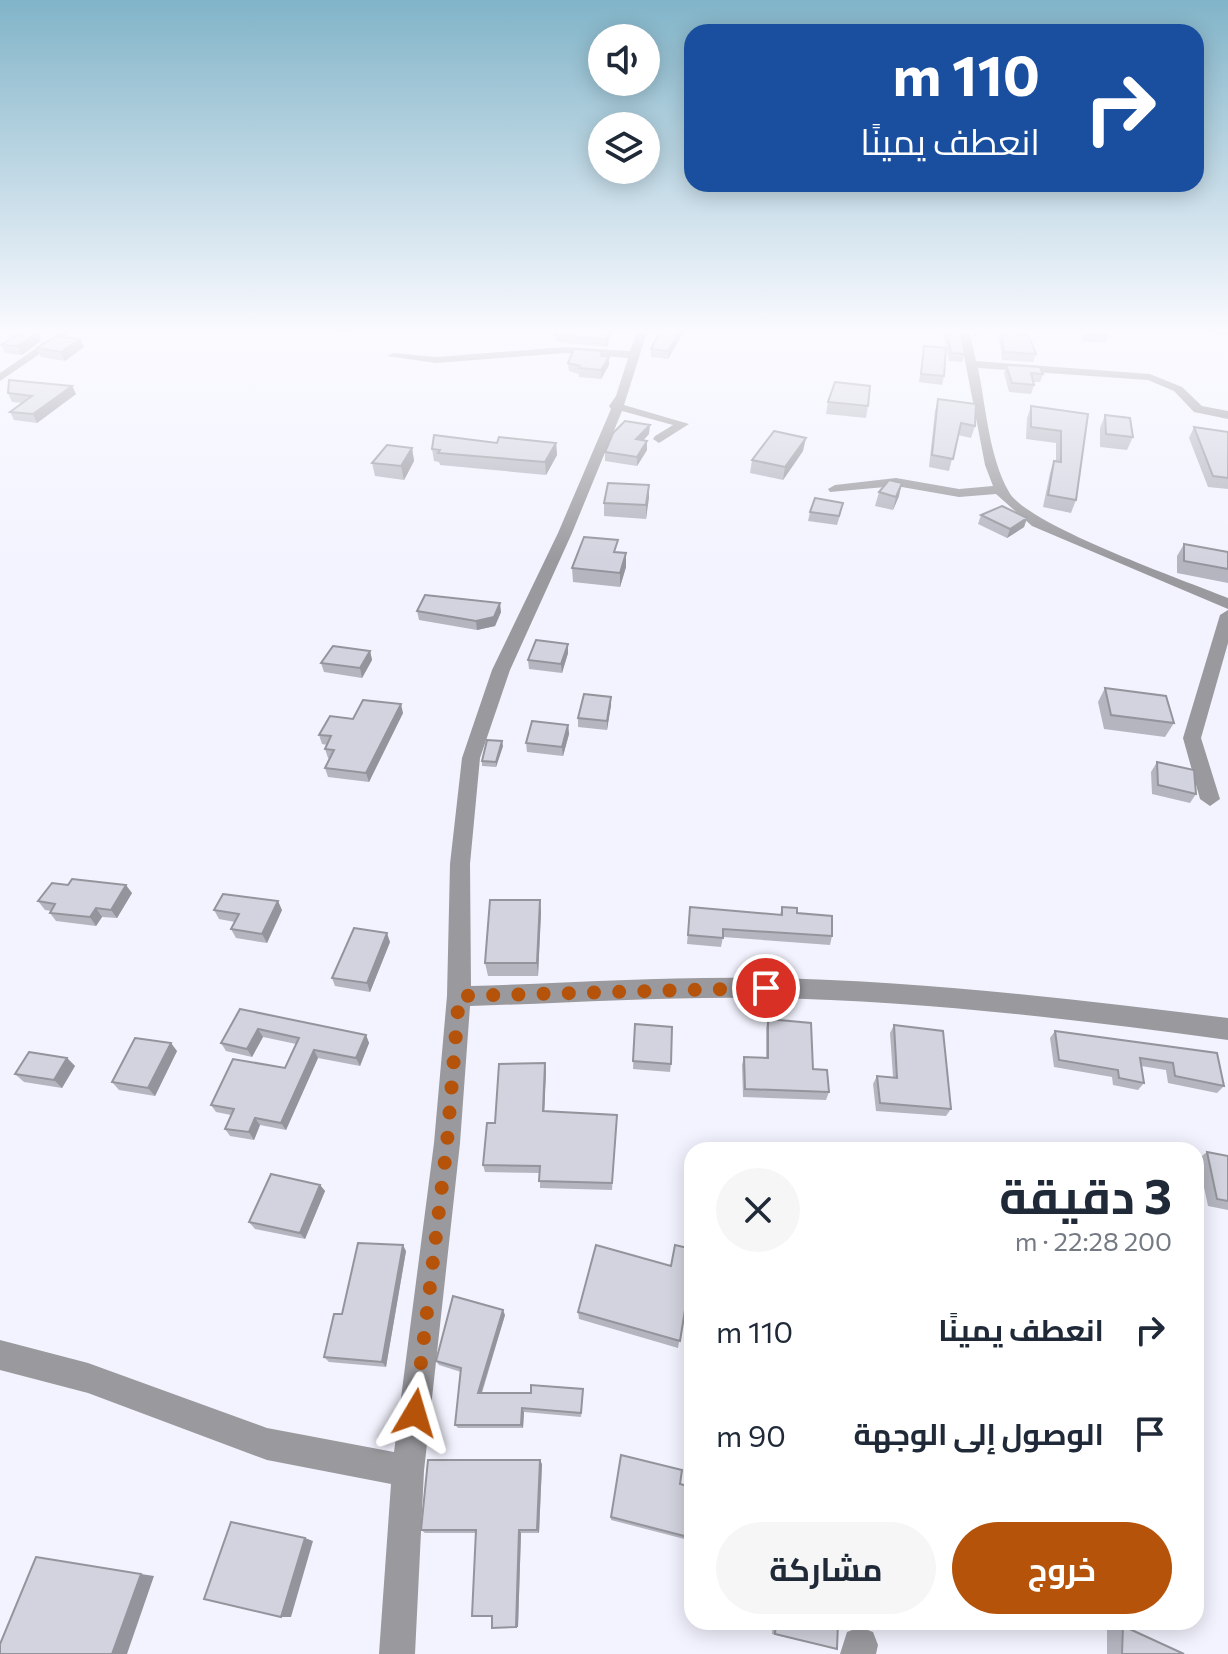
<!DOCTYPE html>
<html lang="ar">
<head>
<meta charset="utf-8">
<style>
	body { margin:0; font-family:Commissioner,Cairo,sans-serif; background:#f6f6f7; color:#1f2937; direction:rtl; height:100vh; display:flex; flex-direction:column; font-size:30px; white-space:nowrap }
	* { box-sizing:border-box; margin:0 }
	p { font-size:26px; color:#747a83 }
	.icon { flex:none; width:44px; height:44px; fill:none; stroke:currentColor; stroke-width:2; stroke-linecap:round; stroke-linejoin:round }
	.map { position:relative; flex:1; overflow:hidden; direction:ltr }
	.sheet { position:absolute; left:684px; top:1142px; width:520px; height:488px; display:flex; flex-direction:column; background:#fff; border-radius:24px; box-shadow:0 4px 20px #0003; direction:rtl }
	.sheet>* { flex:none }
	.hud { position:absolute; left:684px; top:24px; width:520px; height:168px; border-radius:24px; box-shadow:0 4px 20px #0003; direction:rtl; background:#1a4fa0; color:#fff; overflow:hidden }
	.buttons { position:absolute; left:588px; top:24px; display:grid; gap:16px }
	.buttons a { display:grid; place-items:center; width:72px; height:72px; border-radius:50%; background:#fff; box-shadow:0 4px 20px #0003; font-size:40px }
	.pin { position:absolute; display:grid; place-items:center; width:68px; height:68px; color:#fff; margin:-34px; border:4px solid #fff; border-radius:50%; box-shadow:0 2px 8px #0007 }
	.me { position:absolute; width:88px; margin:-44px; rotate:7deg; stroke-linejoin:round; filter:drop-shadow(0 0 6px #0008) }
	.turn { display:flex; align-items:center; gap:28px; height:168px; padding:0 32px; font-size:36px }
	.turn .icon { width:104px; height:104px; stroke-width:2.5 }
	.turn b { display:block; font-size:56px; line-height:68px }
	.round { display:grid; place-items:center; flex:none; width:84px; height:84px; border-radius:42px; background:#f6f6f7 }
	.summary { display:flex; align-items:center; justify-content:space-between; height:136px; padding:0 32px }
	h1 { font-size:48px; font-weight:700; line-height:60px }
	.button { display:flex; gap:16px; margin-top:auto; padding:16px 32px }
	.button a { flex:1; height:92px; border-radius:48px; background:#b45309; color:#fff; font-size:32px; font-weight:700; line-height:92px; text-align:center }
	.button a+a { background:#f6f6f7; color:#1f2937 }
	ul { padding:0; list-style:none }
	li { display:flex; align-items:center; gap:24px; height:104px; padding:0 32px }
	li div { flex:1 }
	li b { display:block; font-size:30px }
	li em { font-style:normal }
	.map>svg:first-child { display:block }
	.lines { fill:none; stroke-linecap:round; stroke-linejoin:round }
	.minor { fill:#99999e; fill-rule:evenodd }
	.wall { fill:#b5b5c0 }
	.shaded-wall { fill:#94949c }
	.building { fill:#d3d3df; stroke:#94949c; stroke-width:2 }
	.route { stroke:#b45309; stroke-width:14; stroke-dasharray:0 25.2 }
</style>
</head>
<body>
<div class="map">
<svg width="1228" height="1654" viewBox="0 0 1228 1654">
	<rect width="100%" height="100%" fill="#f3f3ff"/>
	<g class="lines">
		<path class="minor" d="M64,329H76L0,381V373Z
			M638,329H648L624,405L689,424L659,443L653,439L655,436L673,425L622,411L572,533L510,670L480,758L470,864L471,986C569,983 669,976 768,978C922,981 1075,999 1228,1018V1040C1075,1019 922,1001 768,998C669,996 569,1003 470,1006L460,1143L424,1471L415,1654H379L391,1484L267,1460L88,1393L0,1370V1340L88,1363L267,1428L394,1452L434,1143L447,996L450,864L462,758L492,670L558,533L611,409L609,406L616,396L628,358L565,353L436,363L387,356L393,353L436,357L565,347L630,351Z
			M959,329H969L976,361L1150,374L1182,387L1202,406L1228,411V419L1194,412L1174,391L1148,380L978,368C986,407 989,457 1009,492C1027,525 1186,581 1228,598V609L1032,526L996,494L959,497L896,486L830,492L828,489L835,485L896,478L959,489L993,486L985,465Z
			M1194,329H1228V335Z
			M1228,610V643L1201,738L1220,799L1210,806L1200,799L1183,738L1220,615Z
			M860,1627L873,1632L878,1645L876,1654H840L847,1632Z"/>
	</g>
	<path class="wall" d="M302,329H355L350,333Z
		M612,329L607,347L556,342L555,335Z
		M685,329L668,359L651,357V349Z
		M942,329H960L965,354L962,362L949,361Z
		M972,329H984L982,336H974Z
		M998,329H1017V334L1036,354L1033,362L1002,360Z
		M1081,329H1107L1108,336L1106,343L1083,341Z
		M38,333L41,341L22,355L5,353L1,345Z
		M80,339L84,347L65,361L41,357L37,348Z
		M924,346L944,376L942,385L919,382Z
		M602,351V356L609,365L601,379L579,377V374L569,371L568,363Z
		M1006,365L1043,374L1040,382H1033L1034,385L1031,394L1009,392L1004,373Z
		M72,386L76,394L37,423L14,420L10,412L22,403L12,402L8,393Z
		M938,399L975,426L971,438L958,435L949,471L929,467L935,411Z
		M828,402L868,406L866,418L826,414Z
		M1031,406L1088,414L1076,500L1071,513L1043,507L1050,473L1054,461H1056V443L1026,439L1027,418Z
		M1105,415L1133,437L1127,450L1100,447V428Z
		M1194,427L1228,432V489L1208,487L1189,438Z
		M649,434L643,440L647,450L637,466L605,461V452Z
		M497,443H556L557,455L546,475L440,465L439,462L434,461L432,449Z
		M412,448L414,461L404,480L375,476L372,463Z
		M803,451L783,480L750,473L752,460Z
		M649,485L646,519L604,516V503Z
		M879,492L899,496L893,510L875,506Z
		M810,512H841L837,525L808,521Z
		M981,515L1027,518L1024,527L1007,538L978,524Z
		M1184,544L1228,552V583L1177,573V556Z
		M618,552L626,567L620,587L573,582L572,568Z
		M417,611L501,612L495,626L477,630L419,620Z
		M370,651L372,660L362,678L324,672L321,663Z
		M568,653L562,673L529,669L528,660Z
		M1105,688L1174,723L1165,737L1104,729L1098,702Z
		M611,705L607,730L578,727V718Z
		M403,713L369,782L328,777L325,768L330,759L328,758L325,749L327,745L322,744L319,735L353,719Z
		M568,725L569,734L563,756L527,752L526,743Z
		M503,746L496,767L482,766V761Z
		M1157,762L1196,794L1190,803L1152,794L1151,772Z
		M132,893L117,918L102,917L96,926L56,921L50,913L51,911L45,910L38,901Z
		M540,900L541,913L538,976H488L485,963Z
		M690,907L780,915L782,907L797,913L832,936L830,945L723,937L721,947L687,944Z
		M214,910H282L267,943L236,938L231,929L235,922L219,919Z
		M390,942L370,992L335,986L332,978Z
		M240,1009L366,1035L369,1043L360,1066L318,1058L286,1130L260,1125L254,1140L230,1136L225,1129L231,1115L216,1112L211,1105L285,1068L296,1044L263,1037L252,1057L226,1051L221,1043Z
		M768,1019L813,1069L829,1092L826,1100L743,1097L742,1065L744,1057L766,1058V1028Z
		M635,1024L671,1064L670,1072L633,1069Z
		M894,1025L951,1109L946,1116L876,1111L873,1084L877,1076L893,1077L890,1033Z
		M1055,1031L1217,1053L1224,1086L1217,1093L1168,1083L1166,1070L1141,1066L1144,1083L1138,1090L1113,1085L1112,1077L1054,1067L1050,1038Z
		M177,1051L155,1096L119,1090L112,1082Z
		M67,1058L75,1066L62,1088L24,1082L15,1074Z
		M545,1063L546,1071L544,1111L617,1115L612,1190L540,1188V1173L485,1172L483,1165L495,1123Z
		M1207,1152L1228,1156V1210L1208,1206L1198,1159Z
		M320,1185L325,1191L305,1239L255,1229L249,1222Z
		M406,1251L386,1367L329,1362L324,1357L342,1314Z
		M671,1266L692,1267L678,1348L579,1319L578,1312Z
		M505,1315L482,1393H583L581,1417L524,1412L523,1428H458L455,1425L461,1372L439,1365L436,1361Z
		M542,1464L539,1533H521L518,1627L492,1628V1616L476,1533H425L421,1530Z
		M680,1484L692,1487V1541L611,1520V1517Z
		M773,1622H838L837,1649L772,1634Z
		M1123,1626L1184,1654H1107V1627Z"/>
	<path class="shaded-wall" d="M610,329H612L607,347L606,339Z
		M681,329H685L668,359V351Z
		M38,333L41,341L22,355L18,346Z
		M80,339L84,347L65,361L61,352Z
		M609,357V365L601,379V370Z
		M72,386L76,394L37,423L33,414Z
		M650,425L649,434L636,448V439Z
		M806,438L803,451L783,480L785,467Z
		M647,441V450L637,466V457Z
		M556,443L557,455L546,475L545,462Z
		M412,448L414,461L404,480L401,466Z
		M902,483L899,496L893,510L896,497Z
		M649,485V498L646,519V505Z
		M1027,518L1024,527L1007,538L1010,529Z
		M626,553V567L620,587V573Z
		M500,603L501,612L495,626L477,630L476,621Z
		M568,644V653L562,673L561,664Z
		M370,651L372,660L362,678L360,668Z
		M611,697V705L607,730V721Z
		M401,704L403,713L369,782L366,773Z
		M568,725L569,734L563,756L562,747Z
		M502,741L503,746L496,767V762Z
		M126,885L132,893L117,918L111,910Z
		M540,900L541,913L538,976L537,963Z
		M278,901L282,910L267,943L262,934Z
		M96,908L102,917L96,926L90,917Z
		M387,933L390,942L370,992L367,983Z
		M258,1029L263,1037L252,1057L247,1049Z
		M366,1035L369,1043L360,1066L356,1058Z
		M171,1043L177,1051L155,1096L148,1088Z
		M314,1050L318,1058L286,1130L281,1123Z
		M67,1058L75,1066L62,1088L54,1080Z
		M545,1063L546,1071L544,1119L543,1111Z
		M255,1118L260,1125L254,1140L249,1132Z
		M320,1185L325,1191L305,1239L300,1233Z
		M403,1245L406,1251L386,1367L382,1362Z
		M503,1310L505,1315L480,1397L478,1393Z
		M522,1408L524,1412L523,1428L521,1425Z
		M540,1460L542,1464L539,1533L537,1530Z
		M519,1530L521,1533L518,1627H516Z
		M305,1538L313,1541L291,1617H281Z
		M141,1574L154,1576L127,1654H112Z"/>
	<path class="building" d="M557,329H610L606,339L555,335Z
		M661,329H681L668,351L651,349Z
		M946,329H960L965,354L951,353Z
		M1001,329H1017V334H1028L1036,354L1004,352Z
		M1085,329H1107L1108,336L1086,334Z
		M23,331L38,333L18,346L1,345Z
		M56,336L80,339L61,352L37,348Z
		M924,346L946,348L944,376L921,374Z
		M574,349L602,351L601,356L609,357L601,370L579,368L580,366L568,363Z
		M1006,365L1040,367L1043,374L1031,373L1034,385L1012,383Z
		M9,380L72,386L33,414L10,412L32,396L8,393Z
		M835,382L870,386L868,406L828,402Z
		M938,399L976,404L975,426L961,423L953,459L932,455Z
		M1031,406L1088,414L1076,500L1048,495L1054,461L1061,462V431L1031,427Z
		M1105,415L1130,418L1133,437L1106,434Z
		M625,421L650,425L636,439L647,441L637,457L605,452L613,433Z
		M1194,427L1228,432V478L1213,476Z
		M774,431L806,438L785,467L752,460Z
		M434,435L497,443L499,437L556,443L545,462L438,453L440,450L432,449Z
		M387,445L412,448L401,466L372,463Z
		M889,480L902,483L896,497L879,492Z
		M608,483L649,485L646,505L604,503Z
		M815,498L843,503L839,516L810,512Z
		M1002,506L1027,518L1010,529L981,515Z
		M584,537L618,540L614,552L626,553L620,573L572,568Z
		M1184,544L1228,552V569L1184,561Z
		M425,595L500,603L494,617L476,621L417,611Z
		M536,640L568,644L561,664L528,660Z
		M333,646L370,651L360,668L321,663Z
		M1105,688L1166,696L1174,723L1111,715Z
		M584,694L611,697L607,721L578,718Z
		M363,700L401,704L366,773L325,768L334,750L325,749L331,736L319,735L330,716L353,719Z
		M532,721L568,725L562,747L526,743Z
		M487,740L502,741L496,762L482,761Z
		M1157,762L1194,770L1196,794L1158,785Z
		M72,879L126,885L111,910L96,908L90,917L50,913L55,904L38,901L52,883L68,885Z
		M223,894L278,901L262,934L231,929L239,914L214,910Z
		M490,900H540L537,963H485Z
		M690,907L782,915V907L797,908V913L832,916V936L723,929V938L688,935Z
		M354,928L387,933L367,983L332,978Z
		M240,1009L366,1035L356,1058L314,1050L281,1123L255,1118L249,1132L225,1129L234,1109L211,1105L233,1059L285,1068L299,1038L258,1029L247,1049L221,1043Z
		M768,1019L811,1023L813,1069L827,1070L829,1092L745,1089L744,1057L768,1058Z
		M635,1024L672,1027L671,1064L633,1061Z
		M894,1025L943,1031L951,1109L880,1103L877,1076L897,1078Z
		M1055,1031L1217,1053L1224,1086L1175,1076L1173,1063L1140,1058L1144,1083L1119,1078L1118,1070L1059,1060Z
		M135,1038L171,1043L148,1088L112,1082Z
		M29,1052L67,1058L54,1080L15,1074Z
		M545,1063L543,1111L617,1115L612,1183L539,1181L540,1166L483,1165L487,1123H495L499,1064Z
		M1207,1152L1228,1156V1201L1217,1199Z
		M271,1174L320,1185L300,1233L249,1222Z
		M358,1243L403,1245L382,1362L324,1357L334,1314H342Z
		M596,1245L671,1266L675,1245L692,1249V1267L680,1341L578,1312Z
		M453,1296L503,1310L478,1393H531V1385L583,1389L581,1413L522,1408L521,1425H455L461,1368L436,1361Z
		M621,1455L682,1470L680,1484L692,1487V1538L611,1517Z
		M428,1460H540L537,1530H519L516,1627L492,1628V1616H472L476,1530H421Z
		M231,1522L305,1538L281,1617L204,1599Z
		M36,1557L141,1574L112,1654H0V1644Z
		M776,1622H838L837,1649L775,1634Z
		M1123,1626L1184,1654H1122Z"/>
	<linearGradient id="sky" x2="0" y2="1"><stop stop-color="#81b4c8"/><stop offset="0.59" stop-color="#fafaff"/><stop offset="1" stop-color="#fafaff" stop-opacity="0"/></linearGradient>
	<rect width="1228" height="561" fill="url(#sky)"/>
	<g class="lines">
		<path class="route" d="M415,1413L447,1143L459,996L766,988"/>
	</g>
</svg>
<div class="buttons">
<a><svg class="icon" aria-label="sound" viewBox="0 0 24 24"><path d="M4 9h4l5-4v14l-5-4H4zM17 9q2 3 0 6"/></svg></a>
<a><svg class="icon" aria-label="layers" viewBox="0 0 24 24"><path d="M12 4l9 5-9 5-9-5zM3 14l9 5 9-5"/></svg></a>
</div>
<div class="pin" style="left:766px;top:988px;background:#d93025"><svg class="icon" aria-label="arrive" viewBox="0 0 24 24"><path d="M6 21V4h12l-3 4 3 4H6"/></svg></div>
<svg class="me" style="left:415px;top:1413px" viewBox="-20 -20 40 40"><path d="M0-17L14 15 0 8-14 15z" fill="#b45309" stroke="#fff" stroke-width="4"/></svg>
<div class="hud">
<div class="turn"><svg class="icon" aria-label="right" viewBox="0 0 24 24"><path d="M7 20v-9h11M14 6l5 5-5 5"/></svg><div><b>110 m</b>انعطف يمينًا</div></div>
</div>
<section class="sheet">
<div class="summary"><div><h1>3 دقيقة</h1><p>200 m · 22:28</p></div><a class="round"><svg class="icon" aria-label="close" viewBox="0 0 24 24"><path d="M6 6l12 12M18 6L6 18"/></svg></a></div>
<ul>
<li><svg class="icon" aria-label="right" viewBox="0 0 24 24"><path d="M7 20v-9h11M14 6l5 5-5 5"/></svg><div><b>انعطف يمينًا</b></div><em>110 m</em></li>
<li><svg class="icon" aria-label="arrive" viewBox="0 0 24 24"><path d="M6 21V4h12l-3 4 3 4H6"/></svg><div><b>الوصول إلى الوجهة</b></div><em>90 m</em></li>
</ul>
<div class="button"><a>خروج</a><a>مشاركة</a></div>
</section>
</div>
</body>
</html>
